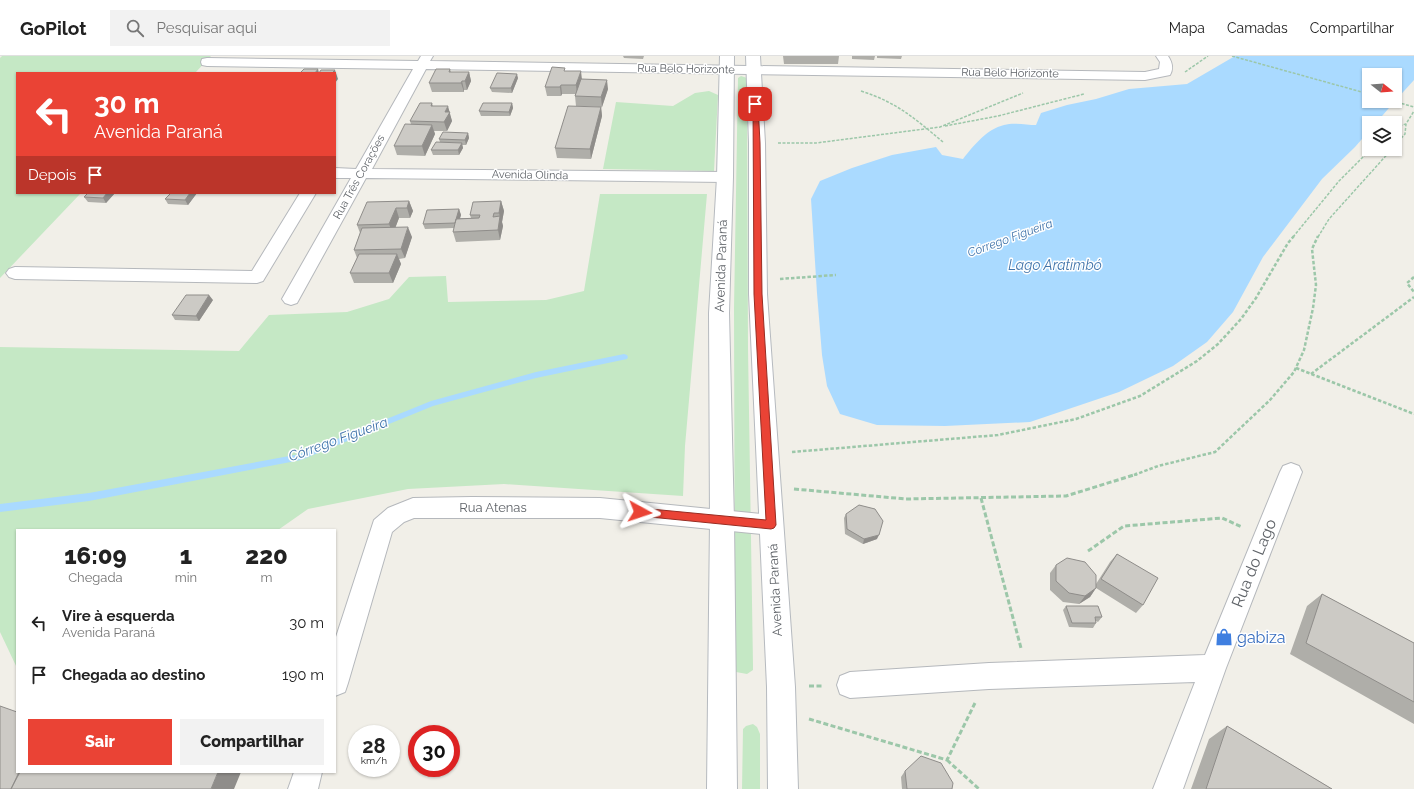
<!DOCTYPE html>
<html lang="pt">
<head>
<meta charset="utf-8">
<style>
	body { margin:0; font-family:Raleway,sans-serif; background:#f2f2f2; color:#222; height:100vh; display:flex; flex-direction:column; font-size:15px; white-space:nowrap }
	* { box-sizing:border-box; margin:0 }
	p { font-size:13px; color:#767676 }
	.icon { flex:none; width:22px; height:22px; fill:none; stroke:currentColor; stroke-width:2; stroke-linecap:round; stroke-linejoin:round }
	.map { position:relative; flex:1; overflow:hidden }
	.panel { position:absolute; left:16px; top:473px; width:320px; height:244px; display:flex; flex-direction:column; background:#fff; border-radius:0px; box-shadow:0 1px 3px #0004 }
	.panel>* { flex:none }
	.top-card { position:absolute; left:16px; top:16px; width:320px; height:122px; border-radius:0px; box-shadow:0 1px 3px #0004; background:#ea4335; color:#fff; overflow:hidden }
	.needle { width:26px; rotate:107deg }
	.buttons { position:absolute; left:1362px; top:12px; display:grid; gap:8px }
	.buttons a { display:grid; place-items:center; width:40px; height:40px; border-radius:0px; background:#fff; box-shadow:0 1px 3px #0004; font-size:20px }
	.speed { position:absolute; left:348px; top:669px; display:flex; gap:8px; font-size:20px; font-weight:700; text-align:center }
	.speed>* { display:grid; place-content:center; width:52px; height:52px; border-radius:50%; background:#fff; box-shadow:0 1px 3px #0004; line-height:1 }
	.speed small { font-size:10px; font-weight:400 }
	.speed .limit { border:6px solid #d22; background:#fff; color:#111 }
	.pin { position:absolute; display:grid; place-items:center; width:34px; height:34px; color:#fff; margin:-17px; border-radius:8px; box-shadow:0 2px 6px #0006 }
	.me { position:absolute; width:44px; margin:-22px; rotate:95deg; stroke-linejoin:round; filter:drop-shadow(0 0 3px #0008) }
	.turn { display:flex; align-items:center; gap:14px; height:84px; padding:0 12px; font-size:18px }
	.turn .icon { width:52px; height:52px; stroke-width:2.5 }
	.turn b { display:block; font-size:28px; line-height:34px }
	.then { display:flex; align-items:center; height:38px; padding:0 12px; background:#0003; gap:8px; font-size:15px }
	.eta { display:flex; justify-content:space-evenly; align-items:center; height:68px; text-align:center }
	.eta b { font-size:24px; font-weight:800; line-height:28px }
	.button { display:flex; gap:8px; margin-top:auto; padding:8px 12px }
	.button a { flex:1; height:46px; border-radius:0px; background:#ea4335; color:#fff; font-size:16px; font-weight:800; line-height:46px; text-align:center }
	.button a+a { background:#f2f2f2; color:#222 }
	ul { padding:0; list-style:none }
	li { display:flex; align-items:center; gap:12px; height:52px; padding:0 12px }
	li div { flex:1 }
	li b { display:block; font-size:15px }
	li em { font-style:normal }
	header { display:flex; align-items:center; gap:24px; box-sizing:border-box; height:56px; padding:0 20px; background:#fff; border-bottom:1px solid #e0e0e0 }
	header strong { font-size:19px }
	nav { display:flex; gap:22px; margin-inline-start:auto; font-size:14px }
	.search { width:280px; height:36px; background:#f2f2f2; display:flex; align-items:center; gap:10px; box-sizing:border-box; padding:0 14px; border-radius:0px; color:#767676; font-size:15px }
	.map>svg:first-child { display:block }
	.green { fill:#c5e8c5 }
	.water { fill:#aadaff }
	.lines { fill:none; stroke-linecap:round; stroke-linejoin:round }
	.stream { fill:#aadaff; fill-rule:evenodd }
	.minor-casing { stroke:#b5b8bc; stroke-width:2 }
	.secondary-casing { stroke:#b6babf; stroke-width:2 }
	.path-far2 { stroke:#9cc7a9; stroke-width:1.5; stroke-dasharray:3 1.5; stroke-linecap:butt }
	.path-far1 { stroke:#9cc7a9; stroke-width:2.5; stroke-dasharray:3.5 2; stroke-linecap:butt }
	.path { stroke:#9cc7a9; stroke-width:3; stroke-dasharray:5 2.5; stroke-linecap:butt }
	.minor { fill:#fff; fill-rule:evenodd }
	.secondary { fill:#fff; fill-rule:evenodd }
	.wall { fill:#afaea9 }
	.shaded-wall { fill:#8f8d8a }
	.building { fill:#cccac5; stroke:#8f8d8a }
	.route { fill:#ea4335; stroke:#982c22 }
	.labels { text-anchor:middle; dominant-baseline:central; stroke-width:3; stroke-linejoin:round; paint-order:stroke }
	.far-street-label { font-size:11px; fill:#5f6368; stroke:#fff }
	.far-water-label { font-size:12px; font-style:italic; fill:#4174aa; stroke:#fff }
	.street-label { font-size:13px; fill:#5f6368; stroke:#fff }
	.water-label { font-size:14px; font-style:italic; fill:#4174aa; stroke:#fff }
	.near-street-label { font-size:16px; fill:#5f6368; stroke:#fff }
	.near-shop-label { font-size:16px; fill:#366cbe; stroke:#fff; text-anchor:start }
</style>
</head>
<body>
<header>
<strong>GoPilot</strong>
<div class="search"><svg class="icon" aria-label="search" viewBox="0 0 24 24"><circle cx="10" cy="10" r="6"/><path d="M15 15l6 6"/></svg>Pesquisar aqui</div>
<nav><a>Mapa</a><a>Camadas</a><a>Compartilhar</a></nav>
</header>
<div class="map">
<svg width="1414" height="733" viewBox="0 0 1414 733">
	<rect width="100%" height="100%" fill="#f1efe8"/>
	<path class="green" d="M2,0H211L195,17H17V137H81L0,222V2Z
		M741,20L747,22L748,292L753,609V614L747,618L736,616L735,613L734,252L738,22Z
		M709,35L718,39L714,115L603,113L616,46L673,50L695,37Z
		M600,138H707L685,390L683,440L504,428L408,433L308,453L278,474H17V612L0,576V291L239,295L269,259L347,256L389,243L409,221L446,220L448,246L546,244L584,235Z
		M753,668L757,671L760,678V733H742L743,673L746,670Z"/>
	<path class="water" d="M1235,0H1414V24L1395,45V19H1369V45H1395L1376,67H1369V75L1355,91L1322,123L1263,201L1233,256L1207,286L1173,310L1119,336L1030,366L945,370L877,369L840,358L827,330L822,299L817,237L811,143L820,125L852,112L892,99L936,91L942,99L963,103C974,89 987,73 1004,69C1014,66 1027,69 1036,69L1041,57L1067,49L1096,43L1129,33L1187,28Z"/>
	<g class="lines">
		<path class="stream" d="M624,298L627,299L628,301L627,303L536,322L433,350L301,404L89,445L0,456V448L89,437L300,398L431,345L536,316Z"/>
		<g class="minor-casing">
			<path id="minor" d="M421,0H433L430,5L1145,16L1159,13L1160,6L1156,0H1168C1172,6 1174,12 1170,19L1145,24L426,13L372,113L725,116L730,118L733,121L730,124L725,126L366,122L297,247L291,249L285,247L282,243L351,122H335V112L356,113L413,13L207,10L202,9L201,6L202,3L207,2L418,5Z
				M300,137H316L263,225L257,227L15,223L9,221L6,217L9,213L15,211L252,215Z
				M1291,407L1299,410L1302,416L1226,612L1183,733H1153L1195,626L989,633L850,642L840,638L837,629L840,620L850,616L989,607L1205,599L1280,416L1283,410Z
				M472,441L600,442L771,459L779,462L783,469L779,476L771,479L600,462H414L404,466L392,476L348,627L345,636L335,640V584L374,464L388,452L413,442Z
				M294,716H322L318,733H288Z"/>
		</g>
		<g class="secondary-casing">
			<path id="secondary" d="M720,0H734L733,121L729,257L734,465L737,733H707L710,465L709,257L717,121Z
				M746,0H760L765,87L767,238L795,631L798,733H768L767,631L749,238V87Z"/>
		</g>
		<path class="path-far2" d="M1232,0L1369,38
			M1185,16L1208,0
			M861,35C898,47 914,62 943,86
			M1393,45L1414,51
			M945,70L998,60L1084,38
			M1395,71L1406,68
			M778,87H816L940,71L1023,37
			M1395,89L1405,78L1406,68L1414,55
			M1293,181L1339,125L1371,93
			M1318,181L1329,163L1392,93"/>
		<path class="path-far1" d="M1414,221L1407,227L1414,236
			M780,223L836,219
			M1296,312L1414,358
			M1311,318L1414,241
			M792,396L998,379L1076,363L1140,340L1197,305L1218,288L1241,263L1256,242L1288,187L1294,180
			M1134,419L1158,410L1215,396L1270,344L1294,316L1304,294L1313,252L1316,229L1312,193L1318,180"/>
		<path class="path" d="M794,433L906,443L1066,440L1137,418
			M981,442L1021,592
			M1088,495L1124,470L1222,462L1242,471
			M809,630H824
			M809,663L947,704L975,647
			M947,704L979,733"/>
		<use href="#minor" class="minor"/>
		<use href="#secondary" class="secondary"/>
	</g>
	<path class="wall" d="M623,0H644L643,3L624,2Z
		M783,0H839L838,8H784Z
		M852,0H875L874,4L852,3Z
		M877,0H902L901,3L877,2Z
		M450,13L451,16H469L471,25L467,34H464V36H432L429,27Z
		M518,22L512,37L492,36L490,32Z
		M582,23L608,33L602,51L576,50L575,40L576,38H562L561,40H547L545,31Z
		M432,47L433,50L449,56L452,65L447,75H434L435,78L425,100L397,99L394,90L411,68L410,65Z
		M512,47L513,52L510,60H481L479,55Z
		M601,51L602,60L591,103L557,102L555,92Z
		M468,77L469,82L466,89H462L463,92L459,99H433L431,94L440,86L439,83Z
		M115,137L106,147L88,146L84,141Z
		M197,137L188,149L168,148L165,143Z
		M409,145L413,155L410,162H399L395,172L412,181L405,202L399,203L401,208L393,227H354L350,217L357,202L354,194L360,177L357,169Z
		M501,145L504,155L502,166L503,170L500,184L456,186L453,176L454,172L425,173L423,168L459,153L461,159L460,162H471L470,159Z
		M213,244L199,265L175,264L172,259Z
		M846,458L877,483L863,488L845,478L844,462Z
		M1117,498L1143,549L1136,557L1096,532L1090,541L1079,548L1063,546L1050,534V517L1056,509L1096,528L1110,506Z
		M1322,538L1414,587V668L1290,598L1307,550Z
		M1066,550L1102,561L1098,566L1096,565V567L1093,572L1069,571L1063,554Z
		M1227,670L1332,733H1191L1209,683Z
		M905,715L952,733H902L901,721Z"/>
	<path class="shaded-wall" d="M318,13L319,17H315Z
		M335,14L338,23L335,27V17H332Z
		M581,15L582,24L577,38L576,29Z
		M469,16L471,25L467,34L465,25Z
		M517,18L518,22L512,37L511,32Z
		M607,24L608,33L602,51L601,41Z
		M462,25L464,34V36L461,27Z
		M561,29L562,38L561,40L560,31Z
		M512,47L513,52L510,60L509,56Z
		M448,50L452,65L447,75L444,66L445,56Z
		M601,51L602,60L591,103L590,93Z
		M432,69L435,78L425,100L422,90Z
		M468,77L469,82L466,89L465,84Z
		M462,87L463,92L459,99L458,94Z
		M107,137H115L106,147L103,142Z
		M190,137H197L188,149L185,144Z
		M409,145L413,155L410,162L407,152Z
		M501,145L504,155L502,166L503,170L500,184L498,174L500,161L499,157Z
		M396,152L399,162L393,178L389,168Z
		M459,153L461,159L457,172L455,167Z
		M408,171L412,181L405,202L401,193Z
		M397,198L401,208L393,227L389,217Z
		M209,239L213,244L199,265L196,260Z
		M879,479L877,483L863,488L864,483Z
		M1096,532L1090,541L1079,548L1085,540Z
		M218,716H241L234,733H211Z"/>
	<path class="building" d="M552,11L565,12L564,15H581L576,29H561L560,31H545Z
		M304,13H318L315,17H300Z
		M436,13H450L449,16H469L465,25H462L461,27H429Z
		M321,14H335L332,17H319Z
		M497,17L517,18L511,32H490Z
		M581,23L607,24L601,41L575,40Z
		M420,47H432L431,50H448L445,56H450L444,66L410,65Z
		M483,47H512L509,56L479,55Z
		M568,50L601,51L590,93L555,92Z
		M405,68L432,69L422,90H394Z
		M443,76L468,77L465,84L439,83Z
		M436,86L462,87L458,94H431Z
		M88,137H107L103,142L84,141Z
		M171,137H190L185,144L165,143Z
		M409,145L407,152H396L389,168L357,169L367,146Z
		M501,145L499,157H494L493,161L500,160L498,174L453,176L456,163L479,162L480,159H470L473,146Z
		M459,153L455,167L423,168L427,154Z
		M408,171L401,193L354,194L362,172Z
		M359,198H397L389,217H350Z
		M186,239H209L196,260L172,259Z
		M859,449L875,453L883,465L879,479L864,483L847,473L846,458Z
		M1117,498L1158,522L1143,549L1101,523Z
		M1067,502L1085,506L1096,519V532L1085,540L1069,537L1056,525V509Z
		M1322,538L1414,587V646L1306,587Z
		M1066,550H1098L1102,561H1095L1096,567H1072Z
		M0,650L17,656V716H19L11,733H0Z
		M1227,670L1332,733H1206Z
		M921,700L941,707L953,727L952,733H907L905,715Z
		M20,716H218L211,733H11Z"/>
	<path class="route" d="M753,46L758,48L760,87L762,238L776,469L774,472L771,473L640,460L636,459L635,456L636,453L640,452L766,464L754,238Z"/>
	<defs>
		<g id="shop-bare" transform="scale(1.38)"><path d="M-5-2.5h2.3a2.7 3.5 0 0 1 5.4 0H5L5.5 6h-11ZM-1.5-2.5h3a1.5 2.3 0 0 0-3 0Z" fill="#3f7fe0" stroke="#fff" stroke-width="2.5" paint-order="stroke"/></g>
	</defs>
	<g fill-rule="evenodd">
		<use href="#shop-bare" x="1224" y="581"/>
	</g>
	<g class="labels">
		<g class="far-street-label">
			<text transform="translate(686 13) rotate(1)">Rua Belo Horizonte</text>
			<text transform="translate(1010 17) rotate(1)">Rua Belo Horizonte</text>
			<text transform="translate(530 119) rotate(1)">Avenida Olinda</text>
			<text transform="translate(359 121) rotate(-61)">Rua Três Corações</text>
		</g>
		<g class="far-water-label">
			<text transform="translate(1010 182) rotate(-20)">Córrego Figueira</text>
		</g>
		<g class="street-label">
			<text transform="translate(721 210) rotate(-88)">Avenida Paraná</text>
			<text x="493" y="451">Rua Atenas</text>
			<text transform="translate(775 534) rotate(-93)">Avenida Paraná</text>
		</g>
		<g class="water-label">
			<text x="1055" y="209">Lago Aratimbó</text>
			<text transform="translate(338 383) rotate(-20)">Córrego Figueira</text>
		</g>
		<g class="near-street-label">
			<text transform="translate(1254 507) rotate(-68)">Rua do Lago</text>
		</g>
		<g class="near-shop-label">
			<text x="1237" y="581">gabiza</text>
		</g>
	</g>
</svg>
<div class="buttons">
<a><svg class="needle" viewBox="-14 -14 28 28"><path d="M0-13l5 13h-10z" fill="#e53935"/><path d="M0 13l5-13h-10z" fill="#767676"/></svg></a>
<a><svg class="icon" aria-label="layers" viewBox="0 0 24 24"><path d="M12 4l9 5-9 5-9-5zM3 14l9 5 9-5"/></svg></a>
</div>
<div class="speed"><div>28<small>km/h</small></div><div class="limit">30</div></div>
<div class="pin" style="left:755px;top:48px;background:#d93025"><svg class="icon" aria-label="arrive" viewBox="0 0 24 24"><path d="M6 21V4h12l-3 4 3 4H6"/></svg></div>
<svg class="me" style="left:640px;top:456px" viewBox="-20 -20 40 40"><path d="M0-17L14 15 0 8-14 15z" fill="#ea4335" stroke="#fff" stroke-width="4"/></svg>
<div class="top-card">
<div class="turn"><svg class="icon" aria-label="left" viewBox="0 0 24 24"><path d="M17 20v-9H6M10 6l-5 5 5 5"/></svg><div><b>30 m</b>Avenida Paraná</div></div>
<div class="then">Depois<svg class="icon" aria-label="arrive" viewBox="0 0 24 24"><path d="M6 21V4h12l-3 4 3 4H6"/></svg></div>
</div>
<section class="panel">
<div class="eta">
<div><b>16:09</b><p>Chegada</p></div>
<div><b>1</b><p>min</p></div>
<div><b>220</b><p>m</p></div>
</div>
<ul>
<li><svg class="icon" aria-label="left" viewBox="0 0 24 24"><path d="M17 20v-9H6M10 6l-5 5 5 5"/></svg><div><b>Vire à esquerda</b><p>Avenida Paraná</p></div><em>30 m</em></li>
<li><svg class="icon" aria-label="arrive" viewBox="0 0 24 24"><path d="M6 21V4h12l-3 4 3 4H6"/></svg><div><b>Chegada ao destino</b></div><em>190 m</em></li>
</ul>
<div class="button"><a>Sair</a><a>Compartilhar</a></div>
</section>
</div>
</body>
</html>
